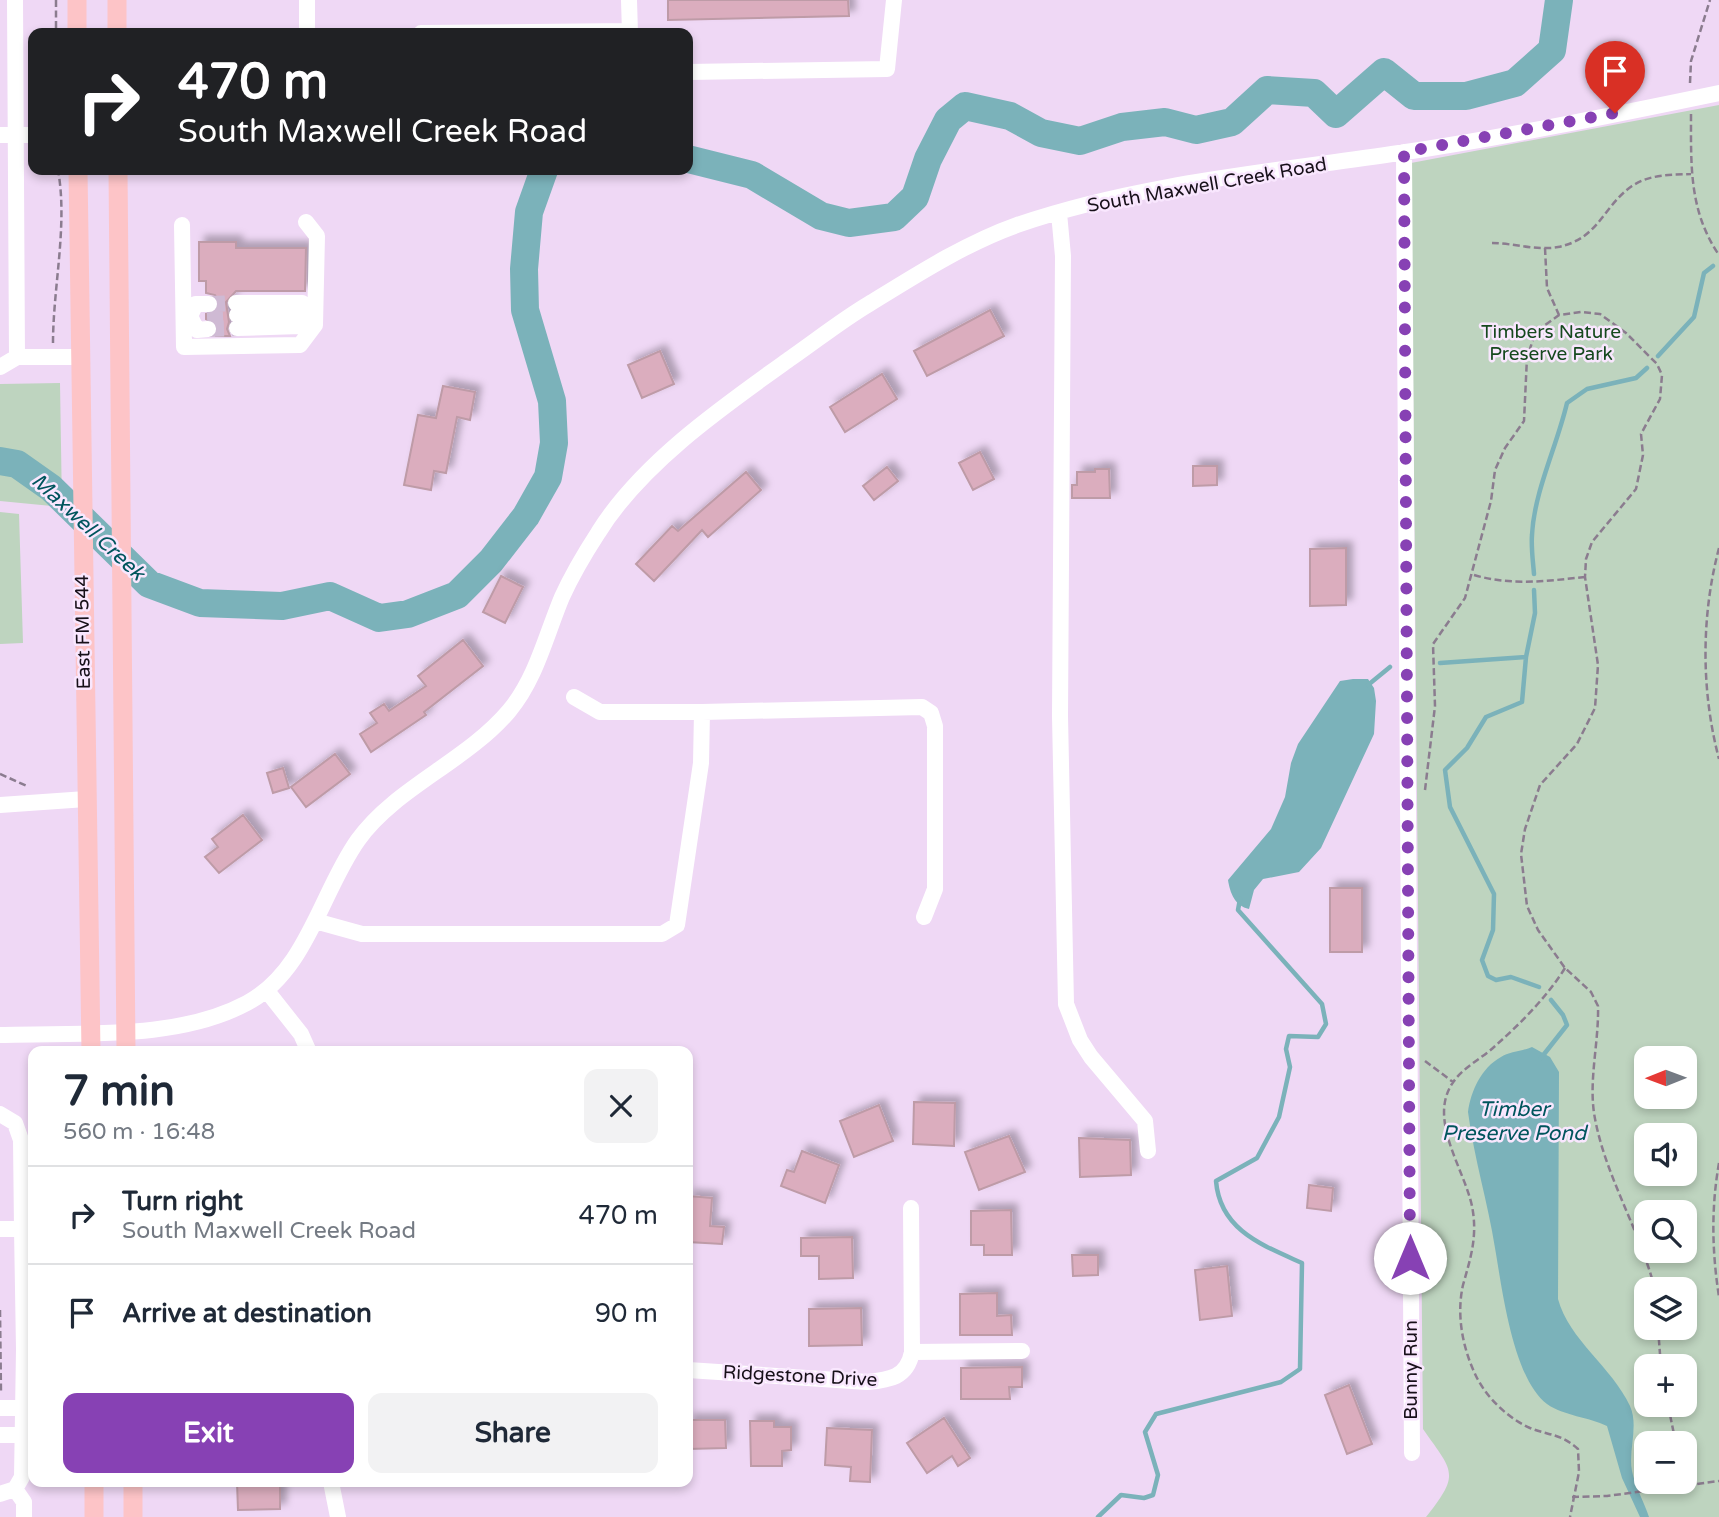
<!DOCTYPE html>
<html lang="en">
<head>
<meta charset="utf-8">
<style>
	body { margin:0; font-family:"Varela Round",sans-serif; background:#f2f2f3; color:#1f2937; height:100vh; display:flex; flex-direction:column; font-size:26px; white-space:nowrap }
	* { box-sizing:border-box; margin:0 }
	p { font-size:23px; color:#747a83 }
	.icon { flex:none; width:38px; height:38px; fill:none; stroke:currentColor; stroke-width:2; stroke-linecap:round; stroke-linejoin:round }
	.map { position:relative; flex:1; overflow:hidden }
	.side { position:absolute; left:28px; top:1046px; width:665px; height:441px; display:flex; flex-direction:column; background:#fff; border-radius:14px; box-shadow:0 4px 10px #0003 }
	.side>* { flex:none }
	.top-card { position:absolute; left:28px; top:28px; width:665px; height:147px; border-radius:14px; box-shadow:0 4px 10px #0003; background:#202124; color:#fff; overflow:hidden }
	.needle { width:46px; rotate:269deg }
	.buttons { position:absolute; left:1634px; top:1046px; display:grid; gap:14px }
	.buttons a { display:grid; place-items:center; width:63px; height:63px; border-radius:14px; background:#fff; box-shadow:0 4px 10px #0003; font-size:35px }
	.pin { position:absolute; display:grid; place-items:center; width:60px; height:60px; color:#fff; margin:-72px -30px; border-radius:50% 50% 50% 0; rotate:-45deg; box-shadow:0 0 7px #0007 }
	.pin .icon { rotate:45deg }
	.me { position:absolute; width:77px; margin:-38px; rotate:0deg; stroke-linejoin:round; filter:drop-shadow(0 0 5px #0008) }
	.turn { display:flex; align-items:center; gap:24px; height:147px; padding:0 35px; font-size:32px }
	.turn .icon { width:91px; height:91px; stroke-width:2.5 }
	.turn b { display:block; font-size:49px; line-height:60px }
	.round { display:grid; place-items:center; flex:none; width:74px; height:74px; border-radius:14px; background:#f2f2f3 }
	.overview { display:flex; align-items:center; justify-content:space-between; height:119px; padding:0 35px }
	h1 { font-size:42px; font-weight:700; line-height:52px }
	.button { display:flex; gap:14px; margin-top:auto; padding:14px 35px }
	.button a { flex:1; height:80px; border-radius:14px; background:#8741b4; color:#fff; font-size:28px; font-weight:700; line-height:80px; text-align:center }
	.button a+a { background:#f2f2f3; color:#1f2937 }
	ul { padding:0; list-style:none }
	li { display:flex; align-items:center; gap:21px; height:98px; padding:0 35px; border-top:2px solid #e0e1e3 }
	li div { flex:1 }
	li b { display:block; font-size:26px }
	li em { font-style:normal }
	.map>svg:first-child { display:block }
	.green { fill:#bed4bf; fill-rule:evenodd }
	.water { fill:#7bb2ba }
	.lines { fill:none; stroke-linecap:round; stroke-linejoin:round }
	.stream { stroke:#7bb2ba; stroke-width:4.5 }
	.river { stroke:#7bb2ba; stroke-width:28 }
	.building { fill:#dbadbe; stroke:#be9ba7; stroke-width:2; filter:url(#shadow) }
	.minor-tunnel { stroke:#cfbad4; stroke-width:16; stroke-dasharray:16 8; stroke-linecap:butt }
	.path { stroke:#8b7c8f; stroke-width:2.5; stroke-dasharray:7 3.5; stroke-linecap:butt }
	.minor { stroke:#fff; stroke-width:16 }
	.major { stroke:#fdc4c7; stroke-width:19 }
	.route { stroke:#8741b4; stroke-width:12; stroke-dasharray:0 21.6 }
	.labels { text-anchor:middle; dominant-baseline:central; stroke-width:5; stroke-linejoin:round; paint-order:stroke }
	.street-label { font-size:19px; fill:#171019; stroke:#f9e7fe }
	.park-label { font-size:19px; fill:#16491e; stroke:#f9e7fe }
	.water-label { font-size:21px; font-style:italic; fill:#00555d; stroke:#f9e7fe }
</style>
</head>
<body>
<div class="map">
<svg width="1719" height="1517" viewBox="0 0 1719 1517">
	<defs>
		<filter id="shadow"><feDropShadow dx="6" dy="-6" stdDeviation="3.5" flood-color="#0004"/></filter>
	</defs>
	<rect width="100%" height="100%" fill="#efd8f5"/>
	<path class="green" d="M1719,105V1517H1426C1461,1473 1453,1472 1423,1429L1411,163ZM1647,1059H1685V1097H1647ZM1647,1136H1685V1174H1647ZM1647,1213H1685V1251H1647ZM1647,1290H1685V1328H1647ZM1647,1367H1685V1405H1647ZM1647,1444H1685V1482H1647Z
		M60,383L62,507L0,501V384Z
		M0,512L19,514L23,643L0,644Z"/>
	<path class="water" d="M1353,679H1368L1374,688L1376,701L1374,734L1321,848L1299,872L1263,879L1254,890L1249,909C1235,906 1230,893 1228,880L1271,829L1285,797L1291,763L1298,744L1340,681Z
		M1532,1047L1550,1057L1559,1072L1558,1299C1569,1340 1612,1367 1630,1406C1639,1426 1628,1450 1632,1471C1635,1486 1644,1502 1649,1517H1640L1622,1478L1607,1426C1589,1417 1564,1416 1547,1404C1513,1379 1502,1288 1495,1248C1488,1203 1474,1158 1468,1112C1471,1091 1481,1068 1501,1057C1509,1052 1523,1051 1532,1047Z"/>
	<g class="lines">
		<path class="stream" d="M1658,356L1694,317L1704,273L1713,266
			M1534,574C1533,561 1531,548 1532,535C1534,492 1557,446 1567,403L1587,389L1636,378L1647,368
			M1526,657L1522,702L1486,717L1467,748L1445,770L1450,807L1494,894L1493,930L1482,960L1488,976L1496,980L1511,977L1539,987
			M1440,663L1526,657L1535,613L1534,590
			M1368,685L1390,667
			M1541,1058L1567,1025L1563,1015L1551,1000
			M1098,1517L1121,1495L1144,1498L1153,1495L1158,1475L1145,1432L1156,1414L1281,1382L1300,1369L1302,1263C1262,1245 1220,1230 1216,1181L1257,1158L1279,1117L1290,1067L1286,1049L1289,1036L1318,1037L1326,1024L1322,1004L1238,910L1240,899"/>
		<path class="river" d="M688,159L752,175L821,216L849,223L894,217L915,197L928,159L948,120L965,106L1010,116L1041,133L1080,141L1122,127L1165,122L1196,130L1232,122L1267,90L1314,93L1336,114L1384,72L1414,96H1466L1515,83L1552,50L1559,0
			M0,461L17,464L51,488L149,584L200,603L282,606L330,596L379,618L408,614L457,595L491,561L526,516L548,477L554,443L552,401L525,310L524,269L529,212L544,170"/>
	</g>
	<path class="building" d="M668,0H848L849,16L668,20Z
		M199,242H236V248H306L305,291H236L226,302L229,322L227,329L230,336H216L217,324L206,319V314L215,313L219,303L215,295L206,293V281H199Z
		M990,310L1004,336L927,376L914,351Z
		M660,351L674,384L642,398L628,365Z
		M882,374L897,399L845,432L830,407Z
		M443,386L475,392L470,420L457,417L446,473L434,471L431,490L404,485L418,415L436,418Z
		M980,452L994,479L973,490L959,463Z
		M1193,466H1217V485L1193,486Z
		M887,467L898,481L874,500L863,486Z
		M1095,469H1109L1110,498H1072V485H1077V472H1095Z
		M746,472L761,490L708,537L702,530L654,581L636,564L672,526L678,531Z
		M1346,548V605L1310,606V549Z
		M501,576L523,587L505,623L483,612Z
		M463,640L483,666L424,712L426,715L371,752L360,734L377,723L370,713L384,704L389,711L426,686L418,676Z
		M335,754L350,774L306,807L291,787Z
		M283,768L289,788L273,793L267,773Z
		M243,815L262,840L219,873L205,857L218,847L212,839Z
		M1330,888H1362V952H1330Z
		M914,1102L955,1103L954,1146L913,1144Z
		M879,1105L893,1141L854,1157L840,1121Z
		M1009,1136L1025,1172L979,1190L965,1152Z
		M1079,1138L1130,1140L1131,1175L1080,1177Z
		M802,1151L839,1165L825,1203L781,1186L787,1170L794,1172Z
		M1309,1185L1333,1188L1331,1211L1307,1208Z
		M688,1196L712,1198L710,1226L724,1227L722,1244L688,1242Z
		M1011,1210L1012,1255H984V1245H971V1211Z
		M852,1237L853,1278L819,1279V1256H801V1238Z
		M1072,1255H1098V1275L1073,1276Z
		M1227,1266L1232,1316L1200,1320L1195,1270Z
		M997,1293V1316L1011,1315L1012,1335H960V1294Z
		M861,1308L862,1345L809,1346V1309Z
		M1022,1367V1387H1009L1010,1399H961V1368Z
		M1349,1385L1372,1444L1347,1454L1325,1395Z
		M944,1418L970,1458L958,1466L952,1456L927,1473L907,1443Z
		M688,1420H725L726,1448L688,1449Z
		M750,1421H774V1427H791V1450L782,1451V1466H751Z
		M827,1428L872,1430L870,1482L850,1481L851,1467L825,1465Z
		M237,1482H280V1509L238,1510Z"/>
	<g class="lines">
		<path class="minor-tunnel" d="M209,304L236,303
			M207,316L237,315
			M208,329L237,328"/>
		<path class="path" d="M56,0V33
			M1690,83L1691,61L1710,0
			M1691,114C1691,166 1689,211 1719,255
			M1492,243C1512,243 1538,251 1558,247C1599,239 1603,206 1632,186C1650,174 1671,175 1691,174
			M1545,248L1547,288L1559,315
			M53,343C53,287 68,225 58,170
			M1719,548C1701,616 1701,691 1719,759
			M1474,575C1511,586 1547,581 1585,577
			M0,774L27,786
			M1425,790L1435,706L1433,644L1465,598L1491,501L1495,470L1505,448L1524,421L1527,357L1533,340L1541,328L1559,315L1581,312L1600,314L1626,333L1657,364L1662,375L1660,399L1641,434L1643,455L1636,489L1592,542L1586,559L1585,577L1598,665L1595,708L1577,744L1540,785L1525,829L1521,854L1527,906L1538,930L1565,968L1591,992L1598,1006C1599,1041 1589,1078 1594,1113C1604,1175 1640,1229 1655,1290
			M1565,968C1547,997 1520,1024 1494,1047C1482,1058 1464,1067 1454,1081C1425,1120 1468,1173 1473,1212C1477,1239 1470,1260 1463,1285C1456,1316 1463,1350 1477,1378C1488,1399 1508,1418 1530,1428C1550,1436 1560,1433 1578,1449L1579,1472L1570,1517
			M1425,1061L1453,1082
			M1719,1163C1711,1208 1712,1252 1719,1297
			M0,1310L1,1393
			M1658,1328L1661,1367
			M1668,1405L1676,1444
			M1572,1497L1607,1496L1719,1481"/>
		<path class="minor" d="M15,0L17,357
			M307,0V33
			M629,0L630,33
			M421,33L630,31
			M688,72L887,69L894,0
			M0,135H33
			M1404,152L1412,1453
			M1059,213L1063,256L1060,716L1066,1004L1080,1040L1091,1057L1145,1121L1148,1151
			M182,225L184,347L300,345L315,325L317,236L306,222
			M236,303H302L308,314L301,326L237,328
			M237,315L303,314
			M208,329L197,330L190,316L196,304H209
			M0,367L17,357H80
			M702,712L922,707L931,713L935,726V889L924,917
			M0,805L86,799
			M315,921L362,934H662L677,925L701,763L702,712H600L574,697
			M267,991L301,1034L309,1052
			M0,1035C80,1032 176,1041 247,1003C307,971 321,892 358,840C395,788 467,761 509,711C536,679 546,635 562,597C572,575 585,553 598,533C641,463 725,405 791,358C817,340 842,320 869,304C916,275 966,243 1017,225C1140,183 1271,172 1399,153C1506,137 1613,115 1719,93
			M0,1114L15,1123L21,1140L22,1229
			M0,1229H22L24,1349
			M912,1352L1022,1351
			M688,1370L867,1382C889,1380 907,1378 912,1352L911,1208
			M0,1408H23
			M0,1435H23
			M331,1482L338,1517
			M15,1489L24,1502V1517
			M0,1494L15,1489L22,1477L24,1349H33"/>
		<path class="major" d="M77,0V33
			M117,0V33
			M78,170L91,1052
			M118,170L126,1052
			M94,1482V1517
			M133,1482V1517"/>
	</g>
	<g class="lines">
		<path class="route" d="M1410,1258L1404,152L1615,113"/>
	</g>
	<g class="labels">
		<g class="street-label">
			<text transform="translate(1207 185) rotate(-10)">South Maxwell Creek Road</text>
			<text transform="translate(83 632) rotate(-91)">East FM 544</text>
			<text transform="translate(1411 1370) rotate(-90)">Bunny Run</text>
			<text transform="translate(800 1376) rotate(3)">Ridgestone Drive</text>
		</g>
		<g class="park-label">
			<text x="1551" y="332">Timbers Nature<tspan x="1551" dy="22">Preserve Park</tspan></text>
		</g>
		<g class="water-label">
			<text transform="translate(88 527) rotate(43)">Maxwell Creek</text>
			<text x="1514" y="1109">Timber<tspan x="1514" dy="24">Preserve Pond</tspan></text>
		</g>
	</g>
</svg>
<div class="buttons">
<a><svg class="needle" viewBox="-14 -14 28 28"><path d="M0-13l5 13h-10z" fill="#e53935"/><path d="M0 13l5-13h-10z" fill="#747a83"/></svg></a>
<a><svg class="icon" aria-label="sound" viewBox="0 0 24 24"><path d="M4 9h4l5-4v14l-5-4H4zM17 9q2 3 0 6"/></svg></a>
<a><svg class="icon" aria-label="search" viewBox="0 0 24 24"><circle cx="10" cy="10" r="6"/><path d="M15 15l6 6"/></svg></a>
<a><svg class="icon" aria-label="layers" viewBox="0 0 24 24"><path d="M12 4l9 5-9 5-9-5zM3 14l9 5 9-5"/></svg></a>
<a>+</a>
<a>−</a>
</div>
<div class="pin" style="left:1615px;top:113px;background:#d93025"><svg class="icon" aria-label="arrive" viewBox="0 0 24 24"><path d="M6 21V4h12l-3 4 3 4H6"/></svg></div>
<svg class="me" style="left:1410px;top:1258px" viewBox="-20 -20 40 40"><circle r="19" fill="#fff"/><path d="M0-13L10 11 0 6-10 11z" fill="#8741b4"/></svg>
<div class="top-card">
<div class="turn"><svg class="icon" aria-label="right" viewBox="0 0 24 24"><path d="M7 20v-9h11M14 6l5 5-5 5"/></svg><div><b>470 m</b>South Maxwell Creek Road</div></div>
</div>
<section class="side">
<div class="overview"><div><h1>7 min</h1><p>560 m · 16:48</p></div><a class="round"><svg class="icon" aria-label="close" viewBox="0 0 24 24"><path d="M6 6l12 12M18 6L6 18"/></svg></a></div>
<ul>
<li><svg class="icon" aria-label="right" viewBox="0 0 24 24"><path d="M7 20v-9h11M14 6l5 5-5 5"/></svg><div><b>Turn right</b><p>South Maxwell Creek Road</p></div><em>470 m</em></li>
<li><svg class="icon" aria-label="arrive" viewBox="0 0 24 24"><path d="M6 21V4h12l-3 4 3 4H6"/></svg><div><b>Arrive at destination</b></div><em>90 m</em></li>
</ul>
<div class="button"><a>Exit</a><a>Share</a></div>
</section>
</div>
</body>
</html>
